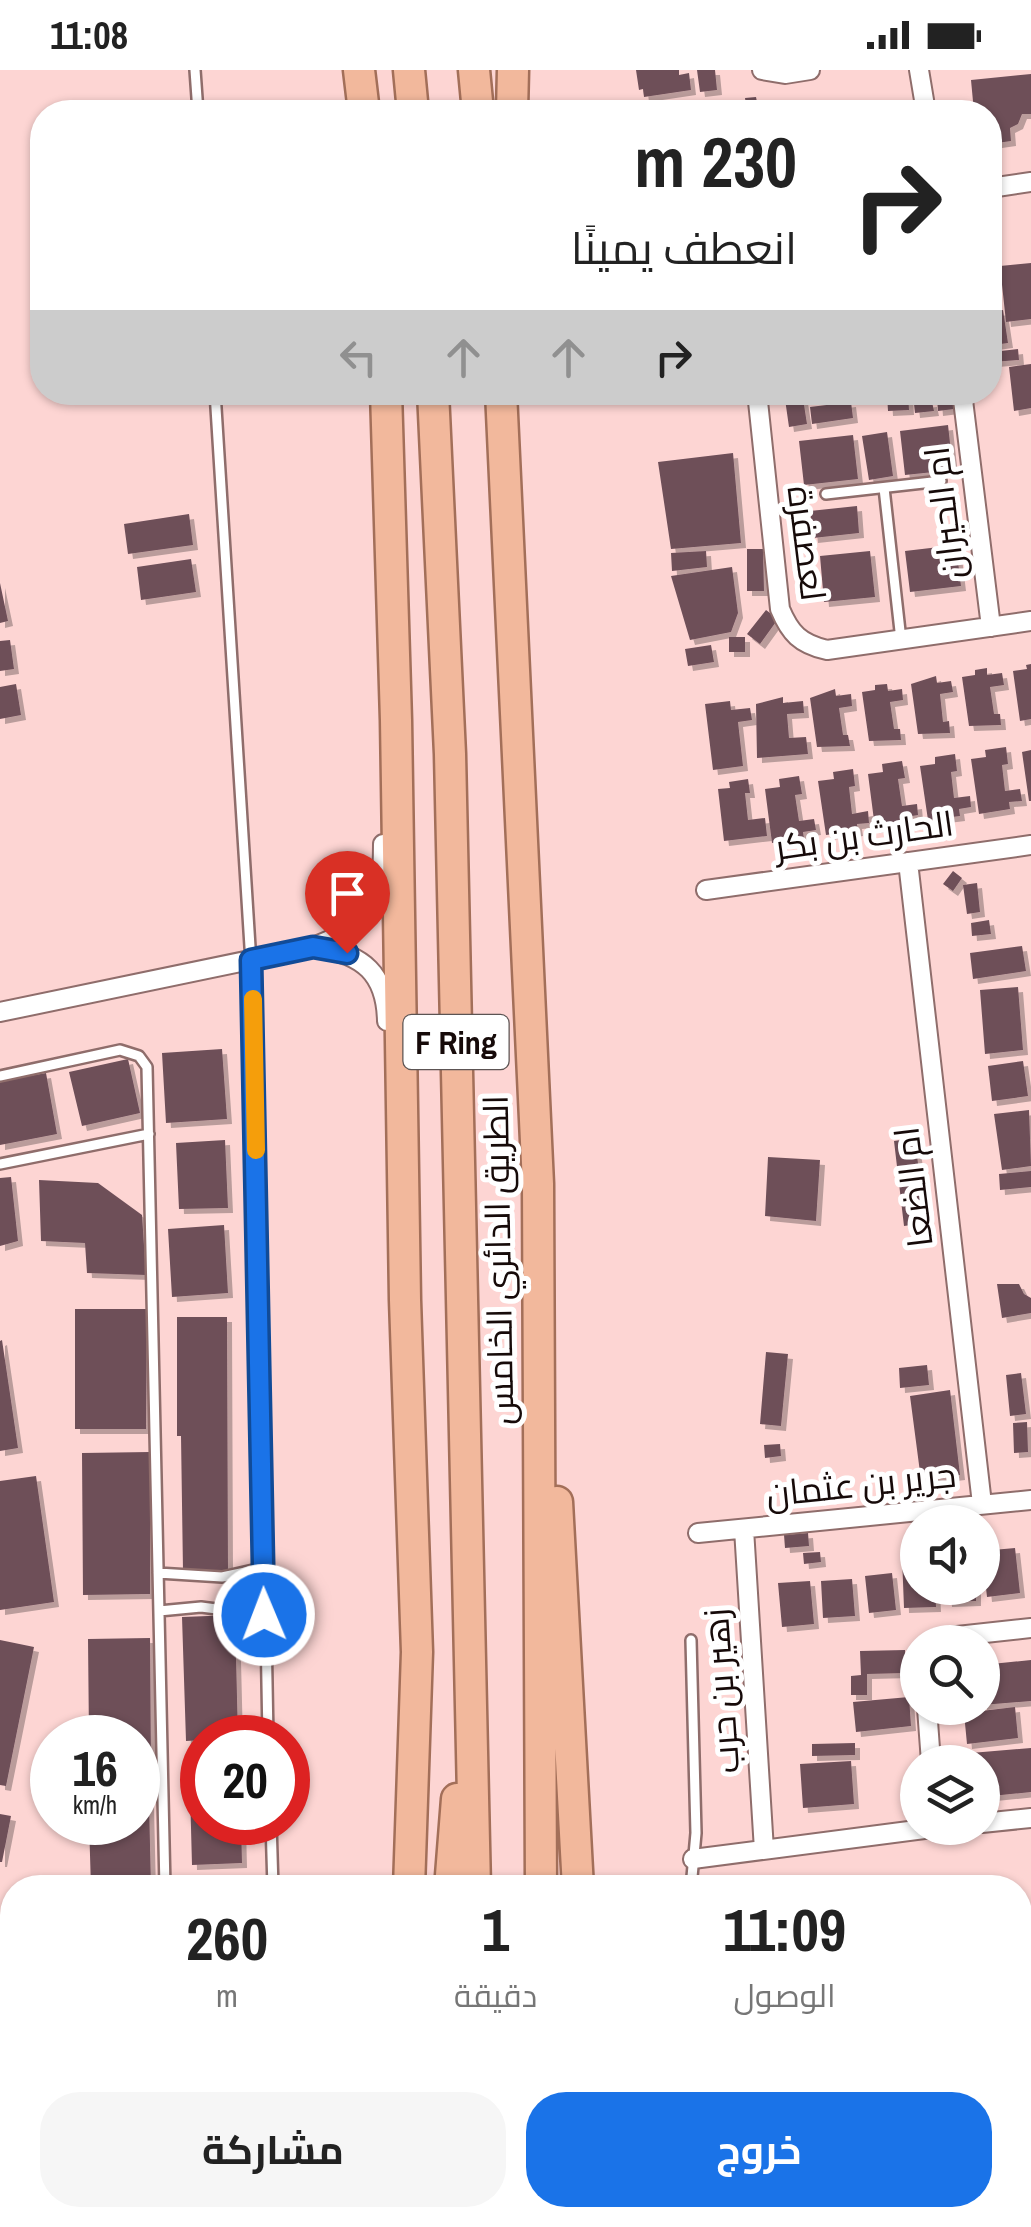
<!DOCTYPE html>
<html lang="ar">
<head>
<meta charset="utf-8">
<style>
	body { margin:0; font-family:"Archivo Narrow",Cairo,sans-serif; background:#f6f6f6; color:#222; direction:rtl; height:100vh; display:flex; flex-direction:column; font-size:38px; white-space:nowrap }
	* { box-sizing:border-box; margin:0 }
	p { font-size:32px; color:#767676 }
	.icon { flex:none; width:55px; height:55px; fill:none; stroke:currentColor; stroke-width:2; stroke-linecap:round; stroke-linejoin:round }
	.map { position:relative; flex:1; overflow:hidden; direction:ltr }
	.drawer { position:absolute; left:0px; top:1805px; width:1032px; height:352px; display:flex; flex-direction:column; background:#fff; border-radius:40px 40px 0 0; box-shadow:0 2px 8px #0004; direction:rtl }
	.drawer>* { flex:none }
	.hud { position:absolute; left:30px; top:30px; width:972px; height:305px; border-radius:40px; box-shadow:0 2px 8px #0004; direction:rtl; background:#fff; color:#222; overflow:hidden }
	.fabs { position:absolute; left:900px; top:1435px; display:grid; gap:20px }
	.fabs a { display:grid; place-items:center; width:100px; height:100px; border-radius:50%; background:#fff; box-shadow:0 2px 8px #0004; font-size:50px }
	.speed { position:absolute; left:30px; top:1645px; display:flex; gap:20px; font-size:50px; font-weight:700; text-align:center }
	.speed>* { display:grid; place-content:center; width:130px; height:130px; border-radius:50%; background:#fff; box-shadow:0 2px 8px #0004; line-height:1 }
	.speed small { font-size:25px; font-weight:400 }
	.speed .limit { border:15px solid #d22; background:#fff; color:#111 }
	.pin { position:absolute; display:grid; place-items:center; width:85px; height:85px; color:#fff; margin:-102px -42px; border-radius:50% 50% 50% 0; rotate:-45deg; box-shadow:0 0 10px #0007 }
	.pin .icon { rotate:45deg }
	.me { position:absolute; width:110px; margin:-55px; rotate:359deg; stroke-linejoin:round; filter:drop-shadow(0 0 8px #0008) }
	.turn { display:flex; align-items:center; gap:35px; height:210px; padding:0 40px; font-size:45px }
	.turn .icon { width:130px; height:130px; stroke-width:2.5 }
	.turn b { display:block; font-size:70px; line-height:85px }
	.lanes { display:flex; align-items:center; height:95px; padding:0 40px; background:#0003; justify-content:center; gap:50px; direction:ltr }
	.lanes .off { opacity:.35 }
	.eta { display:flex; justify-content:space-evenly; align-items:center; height:170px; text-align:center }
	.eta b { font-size:60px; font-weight:700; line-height:70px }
	.button { display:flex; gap:20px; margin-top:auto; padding:20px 40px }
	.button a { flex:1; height:115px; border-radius:40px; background:#1a73e8; color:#fff; font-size:40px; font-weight:700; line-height:115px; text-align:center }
	.button a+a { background:#f6f6f6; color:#222 }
	.status { display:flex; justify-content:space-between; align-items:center; height:70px; padding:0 50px; background:#fff; direction:ltr }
	.status svg { height:28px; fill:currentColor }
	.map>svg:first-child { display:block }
	.building { fill:#6e4f59; filter:url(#shadow) }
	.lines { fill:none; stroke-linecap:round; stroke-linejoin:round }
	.service-casing { stroke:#8f6d6b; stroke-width:14 }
	.minor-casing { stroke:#8f6d6b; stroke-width:22 }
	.trunk-casing { stroke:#a36f59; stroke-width:35 }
	.service { stroke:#fff; stroke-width:9 }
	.minor { stroke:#fff; stroke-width:18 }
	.trunk { stroke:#f2b89c; stroke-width:30 }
	.route-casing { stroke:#114b97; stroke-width:25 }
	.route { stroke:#1a73e8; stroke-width:18 }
	.slow { stroke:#f59e0b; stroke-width:18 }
	.labels { text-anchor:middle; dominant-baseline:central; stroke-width:10; stroke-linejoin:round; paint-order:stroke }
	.shield { fill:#fff; stroke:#5c5453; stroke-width:2.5 }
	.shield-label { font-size:32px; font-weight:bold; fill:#160a09 }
	.street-label { font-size:35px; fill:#160a09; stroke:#fff }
</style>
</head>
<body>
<div class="status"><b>11:08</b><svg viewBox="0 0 49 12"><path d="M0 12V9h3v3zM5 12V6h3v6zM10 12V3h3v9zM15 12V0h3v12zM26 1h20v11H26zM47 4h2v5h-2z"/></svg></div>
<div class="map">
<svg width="1031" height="2157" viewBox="0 0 1031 2157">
	<defs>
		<filter id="shadow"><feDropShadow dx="5" dy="5" stdDeviation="0" flood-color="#0004"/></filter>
	</defs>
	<rect width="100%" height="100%" fill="#fdd5d3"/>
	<path class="building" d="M636,0H679V5L689,3L691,20L644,27L643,19L639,20Z
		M697,0H715L717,20L700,22Z
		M1031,4V44H1022L1018,54L1010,58L1011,71L990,74V42H974L971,10Z
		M756,27L759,42H747L745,28Z
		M731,32L733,42H705L704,36Z
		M1031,193V249L1006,252L1000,196Z
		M1003,240L1008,273L993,275L990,242Z
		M1018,279L1019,290L993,292L992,282Z
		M1031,294V338L1014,341L1009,297Z
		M784,322H802L807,354L789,357Z
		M908,323L909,340L888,341L887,324Z
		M952,326L954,339L938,341L937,328Z
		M851,332L853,348L812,354L810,337Z
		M932,332L934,341L915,343L914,334Z
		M948,355L953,400L905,405L900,361Z
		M887,362L893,406L869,410L862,366Z
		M853,365L858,409L804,415L799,371Z
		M733,383L741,473L671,479L658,392Z
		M857,436L859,463L813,468L810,441Z
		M189,444L193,475L128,484L124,454Z
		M956,475L961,516L910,522L905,481Z
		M747,479H763L764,521H747Z
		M706,481L707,497L672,501L671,483Z
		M870,481L875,527L824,532L820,486Z
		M191,489L196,522L141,530L137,497Z
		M732,497L738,543L731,562L690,570L671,506Z
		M0,513L8,551L0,553Z
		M766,540L778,549L760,574L747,564Z
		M729,567H745V582H729Z
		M10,570L14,599L0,601V571Z
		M711,575L714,592L688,596L685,579Z
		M1031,594V649L1020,651L1013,601L1027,599L1026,595Z
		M987,598V605L1002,603L1004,615L990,617L994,644H1000L1001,655L969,656L962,607L975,605V600Z
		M936,606L937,613L951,611L953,622L940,624L943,652L949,651L950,663L918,664L911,614Z
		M16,614L21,645L0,649V617Z
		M887,614L888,621L902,619L903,630L890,632L894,659H900L901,670L869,671L862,622L875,620V615Z
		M835,619L836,626L851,624L852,636L839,638L843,665H848L850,676L817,677L810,628Z
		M783,627V633L803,631L804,643L787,644L789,668L806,667L808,684L757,688L756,634Z
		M730,631L731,640L750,638L752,650L738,652L743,696L713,700L705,634Z
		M1006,677L1008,694L1002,695L1005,721L1020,719L1022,731L1009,732L1010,739L979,744L971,689L986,687L985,680Z
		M1031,680V731H1029L1022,682Z
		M955,684L957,701L951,702L954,728L970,726L971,737L959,739L960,746L928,750L920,696L935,694V687Z
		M902,691L905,708L898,709L902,736L917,734L918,745L906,747L907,753L875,758L868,704L883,702L882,694Z
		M853,699L855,716L849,717L852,744L868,741L869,753L857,754L858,761L826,765L818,711L834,709L833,702Z
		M799,706L802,724L795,725L799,751L814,749L816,760L803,762L804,769L772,773L765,719L780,717L779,709Z
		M748,709L750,723H745L748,750L765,748L767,766L724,771L718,719L730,718L729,712Z
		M953,801L962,808L953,821L943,814Z
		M977,813L980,842L967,844L963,815Z
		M989,850L991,864L972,866L971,853Z
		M1022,876L1026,901L973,909L970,883Z
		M1018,917L1023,980L985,984L980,920Z
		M222,979L227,1049L166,1053L162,983Z
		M128,989L140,1043L82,1056L69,1002Z
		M1023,991L1028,1026L992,1031L988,996Z
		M46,1003L57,1064L0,1075V1011Z
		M1029,1040L1031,1096L1002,1100L994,1044Z
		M915,1068L925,1153L904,1156L894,1071Z
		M225,1070L228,1138L179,1139L176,1073Z
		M768,1087L820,1090L816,1151L765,1146Z
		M1031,1101V1117L1000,1120L999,1104Z
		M11,1107L18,1171L0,1176V1108Z
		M39,1110L98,1113L142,1145L146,1205L87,1203L85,1173L41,1171Z
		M224,1155L228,1223L172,1227L168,1159Z
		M997,1214H1019L1024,1224L1031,1228V1243L1002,1248Z
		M75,1239H147L146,1359H75Z
		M177,1247H227L228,1501H183L181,1366H177Z
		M2,1270L18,1378L0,1381V1271Z
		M766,1282L788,1284L781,1356L760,1354Z
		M927,1295L929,1315L900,1318L899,1298Z
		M1021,1303L1026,1344L1010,1346L1006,1305Z
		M950,1320L960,1405L921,1410L910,1326Z
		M1027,1352L1028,1382L1014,1383L1013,1353Z
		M780,1374L781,1386L765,1388L764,1375Z
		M150,1382V1524L83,1525L82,1383Z
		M36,1406L54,1532L0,1540V1411Z
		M808,1463L809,1476L785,1478L784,1465Z
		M1015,1478L1020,1523L987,1527L982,1481Z
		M820,1482L821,1492L804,1494L803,1483Z
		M902,1486H918V1518H935L936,1537L904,1538Z
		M892,1503L896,1540L869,1543L865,1506Z
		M852,1509L855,1546L823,1548L821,1511Z
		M810,1511L814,1554L782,1557L778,1513Z
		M946,1518H976V1531L947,1532Z
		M235,1545L238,1668L186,1671L182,1547Z
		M150,1568L151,1697H138V1668H89L88,1569Z
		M0,1570L34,1577L6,1716L0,1715Z
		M905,1580L906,1603L867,1604V1625H851V1606L861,1605L860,1581Z
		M1031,1590V1631L982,1635V1595Z
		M909,1627L911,1656L856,1662L853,1632Z
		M1015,1637L1018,1668L967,1674L964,1643Z
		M855,1673V1685L812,1686V1674Z
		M1031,1678V1722L982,1727V1692H972L971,1683Z
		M189,1683H202V1752H241L242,1793L192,1795Z
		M851,1691L854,1734L803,1738L800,1694Z
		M138,1732H149L151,1818H91L89,1752H138Z
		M0,1744L11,1746L2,1792H0Z
		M0,1928H12V1986L0,1989Z"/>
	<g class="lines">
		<g class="service-casing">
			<path id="service" d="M195,0L198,42
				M215,322L255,956L268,1668
				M884,418L901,570
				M826,424L941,411
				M0,1006L120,980L139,986L147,997L165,1818
				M0,1094L149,1064
				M158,1503L222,1507L263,1498
				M159,1541L201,1537L264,1545
				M271,1752L273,1818
				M691,1818L696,1763L691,1570
				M0,2023L12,2021
				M0,2115L12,2112
				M1022,2119L1031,2154
				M285,2145L286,2157
				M1009,2145L1012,2157"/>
		</g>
		<g class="minor-casing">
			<path id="minor" d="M762,0L785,4L810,0
				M919,0L926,42
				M990,118L1031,112
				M757,322L780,539C790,563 800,574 827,580L1031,551
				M962,322L991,557
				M908,792L982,1434
				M706,820L1031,775
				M318,878C363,884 386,904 387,951
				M0,942L313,877C373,854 383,838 383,774
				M744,1459L764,1780
				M698,1463L1031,1430
				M938,1572L948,1567L1031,1558
				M927,1638L931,1692
				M982,1753L1031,1748
				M693,1789L932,1758
				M1020,2120L1031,2118
				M893,2145L895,2157
				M683,2157L690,2147L707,2145
				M746,2157L786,2145"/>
		</g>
		<g class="trunk-casing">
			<path id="trunk" d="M359,0L364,42
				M409,0L413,42
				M474,0L478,42
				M512,42L513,0
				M386,322L396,650L405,1230L417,1582L409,1818
				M433,322L450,684L475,1818
				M501,322L538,1114L541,1818
				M557,1432L578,1818
				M450,1818L457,1729
				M482,2145V2157
				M548,2145V2157
				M596,2145L597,2157
				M428,2157L429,2145"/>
		</g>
		<use href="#service" class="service"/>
		<use href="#minor" class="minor"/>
		<use href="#trunk" class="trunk"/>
	</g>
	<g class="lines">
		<g class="route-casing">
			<path id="route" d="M264,1545L251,890L313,877L347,883"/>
		</g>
		<use href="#route" class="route"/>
		<path class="slow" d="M253,929L256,1080"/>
	</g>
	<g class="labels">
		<rect class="shield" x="403.5" y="945" width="105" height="54" rx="8"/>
		<g class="shield-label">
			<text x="456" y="972">F Ring</text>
		</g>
		<g class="street-label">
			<text transform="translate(944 443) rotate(-97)">ام الحيران</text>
			<text transform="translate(807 473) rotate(83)">لعصفرة</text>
			<text transform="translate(864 765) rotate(-8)">الحارث بن بكر</text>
			<text transform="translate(913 1117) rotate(-97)">ام الضعا</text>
			<text transform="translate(498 1190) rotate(-91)">الطريق الدائري الخامس</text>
			<text transform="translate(861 1414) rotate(-6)">جرير بن عثمان</text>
			<text transform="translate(721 1621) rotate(-94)">زهير بن حرب</text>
		</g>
	</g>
</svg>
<div class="fabs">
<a><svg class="icon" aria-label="sound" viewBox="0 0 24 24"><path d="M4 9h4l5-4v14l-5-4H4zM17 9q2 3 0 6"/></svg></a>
<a><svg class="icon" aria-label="search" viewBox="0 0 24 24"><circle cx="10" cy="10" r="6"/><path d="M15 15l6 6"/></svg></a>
<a><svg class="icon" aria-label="layers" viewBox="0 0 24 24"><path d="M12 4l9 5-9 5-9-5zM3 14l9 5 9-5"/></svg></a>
</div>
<div class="speed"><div>16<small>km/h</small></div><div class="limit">20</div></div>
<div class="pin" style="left:347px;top:883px;background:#d93025"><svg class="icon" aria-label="arrive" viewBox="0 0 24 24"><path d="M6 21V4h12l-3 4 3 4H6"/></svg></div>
<svg class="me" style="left:264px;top:1545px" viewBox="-20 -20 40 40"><circle r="17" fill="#1a73e8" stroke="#fff" stroke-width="3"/><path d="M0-11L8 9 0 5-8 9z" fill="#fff"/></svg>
<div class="hud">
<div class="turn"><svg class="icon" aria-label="right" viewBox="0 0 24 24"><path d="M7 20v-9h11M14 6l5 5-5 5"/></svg><div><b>230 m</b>انعطف يمينًا</div></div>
<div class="lanes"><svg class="icon off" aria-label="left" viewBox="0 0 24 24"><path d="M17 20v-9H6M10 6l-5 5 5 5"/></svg><svg class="icon off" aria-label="ahead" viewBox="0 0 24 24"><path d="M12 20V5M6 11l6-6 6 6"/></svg><svg class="icon off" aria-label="ahead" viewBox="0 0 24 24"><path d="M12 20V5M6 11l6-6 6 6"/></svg><svg class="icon" aria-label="right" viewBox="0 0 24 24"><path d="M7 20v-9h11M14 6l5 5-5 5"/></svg></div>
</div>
<section class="drawer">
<div class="eta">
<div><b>11:09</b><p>الوصول</p></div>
<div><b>1</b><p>دقيقة</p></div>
<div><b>260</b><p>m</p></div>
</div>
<div class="button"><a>خروج</a><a>مشاركة</a></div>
</section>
</div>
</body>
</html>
